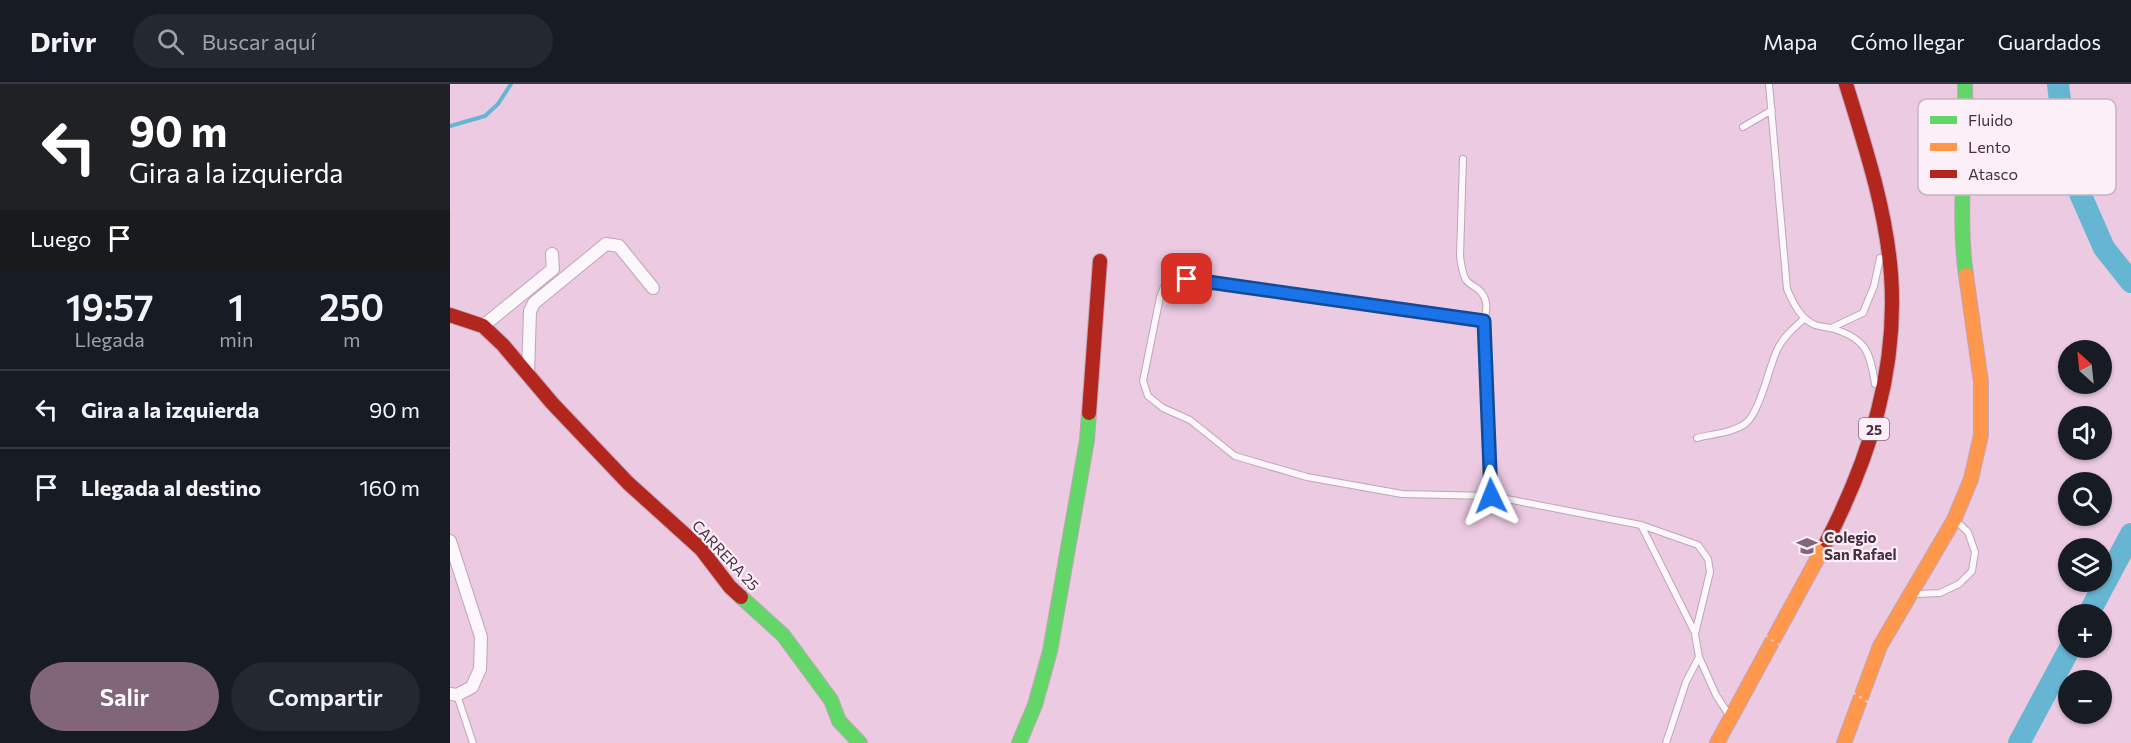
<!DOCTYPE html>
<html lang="es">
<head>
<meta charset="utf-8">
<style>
	body { margin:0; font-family:Commissioner,sans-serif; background:#242831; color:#f1f3f6; height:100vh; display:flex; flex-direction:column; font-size:22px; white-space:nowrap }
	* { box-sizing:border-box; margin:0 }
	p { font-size:20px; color:#9ea1a6 }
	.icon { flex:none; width:33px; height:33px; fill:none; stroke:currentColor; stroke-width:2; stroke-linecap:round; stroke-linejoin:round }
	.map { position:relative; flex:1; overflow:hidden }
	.drawer { display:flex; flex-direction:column; background:#171b24; width:450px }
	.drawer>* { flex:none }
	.top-card { background:#202124; color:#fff; overflow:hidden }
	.needle { width:39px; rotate:333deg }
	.buttons { position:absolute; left:1608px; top:256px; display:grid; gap:12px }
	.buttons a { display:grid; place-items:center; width:54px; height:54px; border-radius:50%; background:#171b24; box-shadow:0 2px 4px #0004; font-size:30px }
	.pin { position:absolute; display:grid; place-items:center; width:51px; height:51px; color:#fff; margin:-26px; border-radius:12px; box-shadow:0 3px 9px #0006 }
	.me { position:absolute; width:66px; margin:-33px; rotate:358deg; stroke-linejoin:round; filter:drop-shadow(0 0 4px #0008) }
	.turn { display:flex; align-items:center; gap:21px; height:126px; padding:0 30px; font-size:27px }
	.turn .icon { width:78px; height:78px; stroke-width:2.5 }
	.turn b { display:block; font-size:42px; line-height:51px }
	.then { display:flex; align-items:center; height:57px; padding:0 30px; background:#0003; gap:12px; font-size:22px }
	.eta { display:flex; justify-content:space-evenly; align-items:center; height:102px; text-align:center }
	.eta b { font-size:36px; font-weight:600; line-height:42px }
	.cta { display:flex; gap:12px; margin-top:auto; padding:12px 30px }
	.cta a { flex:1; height:69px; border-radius:36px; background:#816578; color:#fff; font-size:24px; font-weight:600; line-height:69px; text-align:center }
	.cta a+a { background:#242831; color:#f1f3f6 }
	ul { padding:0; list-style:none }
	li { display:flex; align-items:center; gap:18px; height:78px; padding:0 30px; border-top:2px solid #363941 }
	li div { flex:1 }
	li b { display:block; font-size:22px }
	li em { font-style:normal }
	header { display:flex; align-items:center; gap:36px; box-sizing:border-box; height:84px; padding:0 30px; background:#171b24; border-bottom:2px solid #363941 }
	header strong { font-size:28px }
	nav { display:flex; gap:33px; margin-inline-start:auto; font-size:21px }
	.search { width:420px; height:54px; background:#242831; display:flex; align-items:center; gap:15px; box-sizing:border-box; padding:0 21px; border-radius:33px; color:#9ea1a6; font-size:22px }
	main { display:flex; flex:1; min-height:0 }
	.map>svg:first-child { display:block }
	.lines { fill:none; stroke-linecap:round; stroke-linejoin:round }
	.stream { stroke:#66b5d2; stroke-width:4 }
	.river { stroke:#66b5d2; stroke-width:22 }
	.lane-casing { stroke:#bfa5b7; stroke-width:8 }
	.street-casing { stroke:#bfa5b7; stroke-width:14 }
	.fast-casing { stroke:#bfa5b7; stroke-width:16 }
	.slow-casing { stroke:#bfa5b7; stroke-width:16 }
	.jam-casing { stroke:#bfa5b7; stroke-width:16 }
	.path { stroke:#ded3da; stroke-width:2; stroke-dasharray:3 4.5; stroke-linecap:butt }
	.lane { stroke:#fcf7fa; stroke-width:6 }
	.street { stroke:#fcf7fa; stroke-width:12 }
	.fast { stroke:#63d668; stroke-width:14 }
	.slow { stroke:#ff974d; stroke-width:14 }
	.jam { stroke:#b3261e; stroke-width:14 }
	.path-bridge { stroke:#ded3da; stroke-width:2; stroke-dasharray:3 4.5; stroke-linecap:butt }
	.route-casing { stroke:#114b97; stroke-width:15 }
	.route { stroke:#1a73e8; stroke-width:10 }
	.labels { text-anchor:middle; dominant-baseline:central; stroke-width:4.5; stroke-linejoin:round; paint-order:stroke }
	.shield { fill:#fceff8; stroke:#7d6977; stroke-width:1.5 }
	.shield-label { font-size:14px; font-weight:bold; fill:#472f40 }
	.poi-label { font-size:15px; font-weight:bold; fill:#472f40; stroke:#fceff8; text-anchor:start }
	.street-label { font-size:15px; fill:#472f40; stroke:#fceff8 }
	.key { fill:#fceff8; stroke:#c6b5c1; stroke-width:1.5 }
	.key-label { font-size:16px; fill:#472f40 }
</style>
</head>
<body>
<header>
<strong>Drivr</strong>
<div class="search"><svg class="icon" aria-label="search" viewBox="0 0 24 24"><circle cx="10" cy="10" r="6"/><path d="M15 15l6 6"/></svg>Buscar aquí</div>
<nav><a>Mapa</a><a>Cómo llegar</a><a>Guardados</a></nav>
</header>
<main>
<section class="drawer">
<div class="top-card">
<div class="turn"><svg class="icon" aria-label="left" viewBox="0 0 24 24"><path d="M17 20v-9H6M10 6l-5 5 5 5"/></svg><div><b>90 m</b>Gira a la izquierda</div></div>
<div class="then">Luego<svg class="icon" aria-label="arrive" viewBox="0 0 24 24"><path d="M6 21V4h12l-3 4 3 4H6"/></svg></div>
</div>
<div class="eta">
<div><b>19:57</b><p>Llegada</p></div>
<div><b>1</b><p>min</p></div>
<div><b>250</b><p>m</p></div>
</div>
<ul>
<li><svg class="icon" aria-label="left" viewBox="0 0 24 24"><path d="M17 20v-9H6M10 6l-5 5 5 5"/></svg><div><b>Gira a la izquierda</b></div><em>90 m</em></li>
<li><svg class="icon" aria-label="arrive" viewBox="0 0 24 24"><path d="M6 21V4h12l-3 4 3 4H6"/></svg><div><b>Llegada al destino</b></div><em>160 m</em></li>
</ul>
<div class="cta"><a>Salir</a><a>Compartir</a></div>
</section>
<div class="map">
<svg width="1681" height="659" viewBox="0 0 1681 659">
	<rect width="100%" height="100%" fill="#eccae1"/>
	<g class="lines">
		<path class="stream" d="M0,42L35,32L48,20L61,0"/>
		<path class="river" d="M1608,0L1618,82L1654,164L1681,198
			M1638,531L1681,450
			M1569,659L1620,564"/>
		<g class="lane-casing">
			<path id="lane" d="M1319,0L1337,205C1343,218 1350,235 1365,241C1371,243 1378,243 1384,245C1416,255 1420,268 1425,300
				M1293,43L1322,26
				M1013,75L1010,172C1011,180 1012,189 1016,196C1019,200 1024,202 1028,205C1039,215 1037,225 1034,237L1041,412
				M1034,237L724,193L715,200L710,213L693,297L698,312L713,324L740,336L785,372L857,393L952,410L1041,412L1191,441L1248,461L1258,475L1260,488L1245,550L1249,573L1266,611L1277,628
				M1381,244L1413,229L1424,202L1430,174
				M1247,354C1262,350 1283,349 1296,339C1310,328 1319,283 1327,266C1333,253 1345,243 1355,234
				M1191,441L1245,549
				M1467,510L1490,509L1509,500L1522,487L1525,468L1518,448L1507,438
				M7,611L23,659
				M1216,659L1236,598L1249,573"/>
		</g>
		<g class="street-casing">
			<path id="street" d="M33,242L103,185L102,170
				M78,290L80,227L84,219L156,160L169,162L203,204
				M0,457L31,553L30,585L22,603L7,611L0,610"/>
		</g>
		<g class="fast-casing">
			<path id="fast" d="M1515,0C1517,64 1507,128 1516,191
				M291,513L333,551L381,616L389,637L410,659
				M569,659L585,621L600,567L637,356L639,329"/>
		</g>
		<g class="slow-casing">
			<path id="slow" d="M1267,659L1377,457
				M1394,659L1430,562L1504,436L1521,395L1531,351V298L1516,191"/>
		</g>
		<g class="jam-casing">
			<path id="jam" d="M0,231L33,242L53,261L102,319L178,399L251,465L280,503L291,513
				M639,329L650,177
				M1377,457C1420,373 1448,285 1441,190C1436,125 1415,62 1396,0"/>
		</g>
		<path class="path" d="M1382,17L1396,92L1412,207
			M1390,385L1392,361L1410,275
			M1296,539L1312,510L1316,513L1305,531L1310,534
			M1272,600L1334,493L1355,460
			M1430,626L1448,597L1441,591L1436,600
			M1240,659L1261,620"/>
		<use href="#lane" class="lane"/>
		<use href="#street" class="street"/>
		<use href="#fast" class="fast"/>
		<use href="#slow" class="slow"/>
		<use href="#jam" class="jam"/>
		<path class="path-bridge" d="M1296,539L1430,626"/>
	</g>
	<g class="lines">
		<g class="route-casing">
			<path id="route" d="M737,195L1034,237L1041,412"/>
		</g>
		<use href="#route" class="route"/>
	</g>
	<defs>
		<g id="school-bare" transform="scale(1.62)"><path d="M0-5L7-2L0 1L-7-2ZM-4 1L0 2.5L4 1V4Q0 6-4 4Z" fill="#816578" stroke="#fceff8" stroke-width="2.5" paint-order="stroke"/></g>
	</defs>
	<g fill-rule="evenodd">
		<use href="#school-bare" x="1357" y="462"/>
	</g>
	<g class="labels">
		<rect class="shield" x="1409" y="334" width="30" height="22" rx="4.5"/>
		<g class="shield-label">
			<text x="1424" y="345">25</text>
		</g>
		<g class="poi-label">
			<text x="1374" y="453">Colegio<tspan x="1374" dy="17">San Rafael</tspan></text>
		</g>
		<g class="street-label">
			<text transform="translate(276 471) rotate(47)">CARRERA 25</text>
		</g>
	</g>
	<rect x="1468" y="15" width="198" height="96" rx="9" class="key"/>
	<rect x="1480" y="32" width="27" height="8" fill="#63d668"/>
	<rect x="1480" y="59" width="27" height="8" fill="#ff974d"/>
	<rect x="1480" y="86" width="27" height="8" fill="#b3261e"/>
	<g class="key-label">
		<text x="1518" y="42">Fluido</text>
		<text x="1518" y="69">Lento</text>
		<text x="1518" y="96">Atasco</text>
	</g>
</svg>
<div class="buttons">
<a><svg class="needle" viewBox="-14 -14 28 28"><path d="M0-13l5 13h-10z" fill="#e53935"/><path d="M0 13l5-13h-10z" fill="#9ea1a6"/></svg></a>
<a><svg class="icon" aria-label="sound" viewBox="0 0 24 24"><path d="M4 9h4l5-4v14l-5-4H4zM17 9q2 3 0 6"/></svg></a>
<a><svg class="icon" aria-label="search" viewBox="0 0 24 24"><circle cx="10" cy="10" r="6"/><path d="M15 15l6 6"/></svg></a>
<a><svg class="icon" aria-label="layers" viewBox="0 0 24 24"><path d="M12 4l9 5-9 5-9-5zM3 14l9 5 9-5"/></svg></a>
<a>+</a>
<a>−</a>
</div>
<div class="pin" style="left:737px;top:195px;background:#d93025"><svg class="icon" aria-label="arrive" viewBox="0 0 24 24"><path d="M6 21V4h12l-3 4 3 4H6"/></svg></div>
<svg class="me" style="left:1041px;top:412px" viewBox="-20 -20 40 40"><path d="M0-17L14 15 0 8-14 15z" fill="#1a73e8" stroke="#fff" stroke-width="4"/></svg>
</div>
</main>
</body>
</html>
